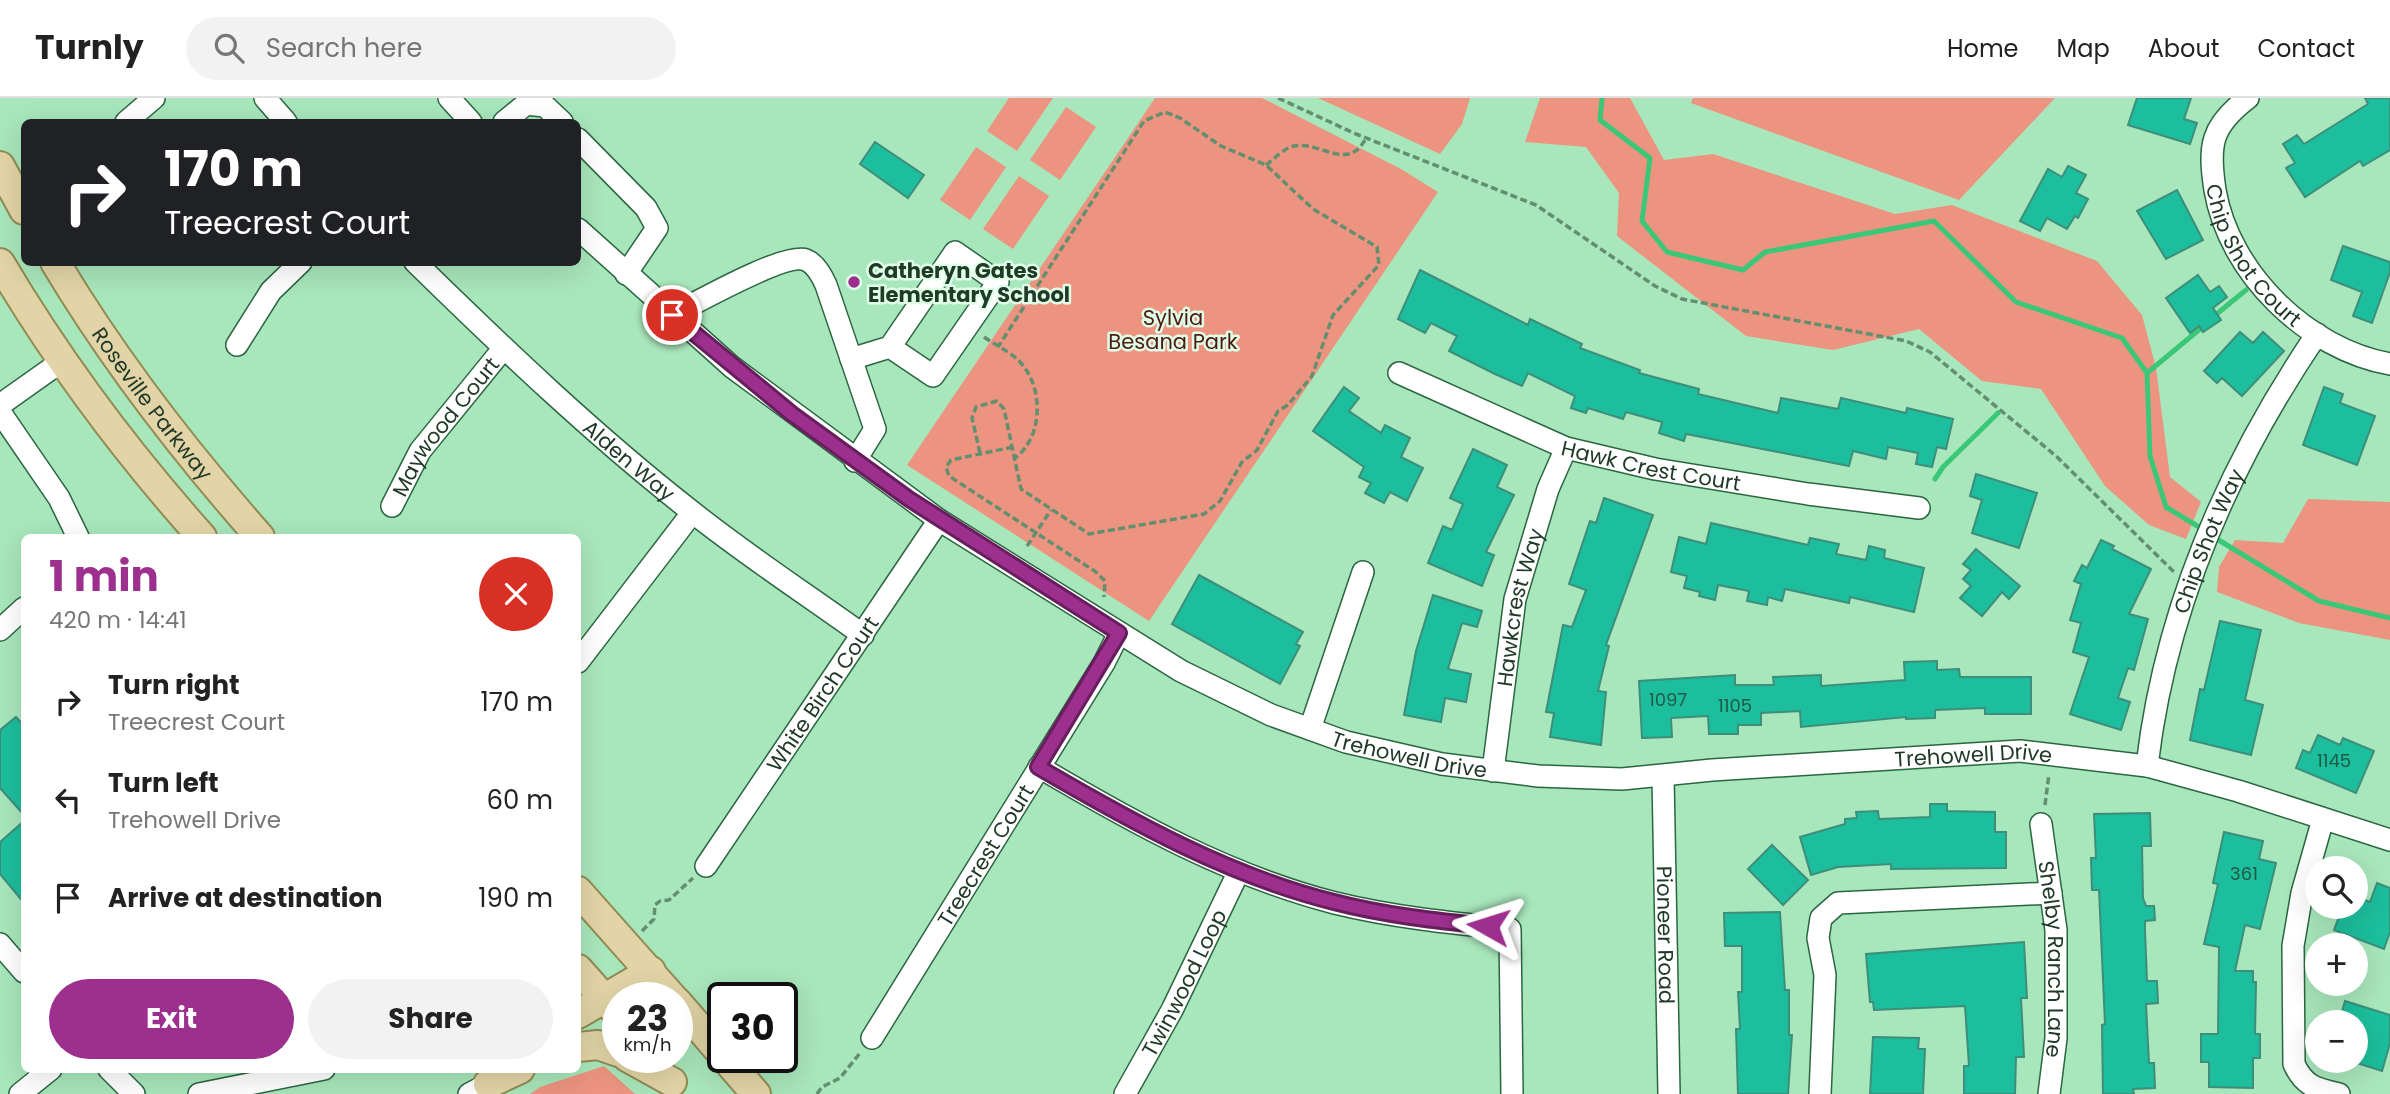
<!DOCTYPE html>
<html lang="en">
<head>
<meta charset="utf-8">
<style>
	body { margin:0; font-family:Poppins,sans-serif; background:#f2f2f2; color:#222; height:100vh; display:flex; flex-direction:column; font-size:26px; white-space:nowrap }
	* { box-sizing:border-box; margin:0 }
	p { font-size:23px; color:#767676 }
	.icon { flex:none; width:38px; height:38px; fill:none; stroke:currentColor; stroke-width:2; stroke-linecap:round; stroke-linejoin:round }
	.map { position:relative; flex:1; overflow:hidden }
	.sheet { position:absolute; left:21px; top:436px; width:560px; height:539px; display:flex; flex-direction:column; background:#fff; border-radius:10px; box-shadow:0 7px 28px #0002 }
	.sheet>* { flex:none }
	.hud { position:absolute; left:21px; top:21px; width:560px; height:147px; border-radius:10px; box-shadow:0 7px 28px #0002; background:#202124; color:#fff; overflow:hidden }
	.controls { position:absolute; left:2305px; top:758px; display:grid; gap:14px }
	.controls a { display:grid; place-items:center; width:63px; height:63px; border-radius:50%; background:#fff; box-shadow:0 7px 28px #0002; font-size:35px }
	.speed { position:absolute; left:602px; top:884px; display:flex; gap:14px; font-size:35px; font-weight:700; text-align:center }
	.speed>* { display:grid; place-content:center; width:91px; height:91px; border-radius:50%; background:#fff; box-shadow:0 7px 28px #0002; line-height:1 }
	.speed small { font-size:18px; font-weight:400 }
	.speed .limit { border:4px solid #111; border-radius:10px; background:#fff; color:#111 }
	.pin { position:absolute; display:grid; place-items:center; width:60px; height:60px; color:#fff; margin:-30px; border:4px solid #fff; border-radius:50%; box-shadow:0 2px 7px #0007 }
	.me { position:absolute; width:77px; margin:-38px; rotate:276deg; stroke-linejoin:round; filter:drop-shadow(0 0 5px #0008) }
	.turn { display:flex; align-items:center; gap:24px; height:147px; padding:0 28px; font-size:32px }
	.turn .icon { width:91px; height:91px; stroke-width:2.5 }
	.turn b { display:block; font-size:49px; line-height:60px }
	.round { display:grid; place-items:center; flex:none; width:74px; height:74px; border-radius:37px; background:#f2f2f2 }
	.head { display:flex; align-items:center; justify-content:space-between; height:119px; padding:0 28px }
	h1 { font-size:42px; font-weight:700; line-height:52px; color:#9d2f8e }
	.action { display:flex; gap:14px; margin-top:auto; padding:14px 28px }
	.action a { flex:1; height:80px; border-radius:42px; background:#9d2f8e; color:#fff; font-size:28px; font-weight:700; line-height:80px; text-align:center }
	.action a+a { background:#f2f2f2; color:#222 }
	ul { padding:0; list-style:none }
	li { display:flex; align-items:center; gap:21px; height:98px; padding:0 28px }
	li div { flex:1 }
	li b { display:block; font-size:26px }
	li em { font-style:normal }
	header { display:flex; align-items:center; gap:42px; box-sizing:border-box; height:98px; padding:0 35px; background:#fff; border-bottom:2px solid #e0e0e0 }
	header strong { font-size:33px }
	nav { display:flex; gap:38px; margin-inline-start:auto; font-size:24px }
	.search { width:490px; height:63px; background:#f2f2f2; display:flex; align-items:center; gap:18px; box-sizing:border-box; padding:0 24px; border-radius:38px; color:#767676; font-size:26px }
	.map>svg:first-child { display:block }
	.green { fill:#ec947f }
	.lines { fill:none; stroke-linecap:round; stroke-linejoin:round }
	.stream { stroke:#3bc778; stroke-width:5 }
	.building { fill:#1cbe9d; stroke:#3d8e7a; stroke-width:2 }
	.minor-casing { stroke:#2b6641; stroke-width:24 }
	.major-casing { stroke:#918c54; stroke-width:32 }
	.path { stroke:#638e70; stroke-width:3.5; stroke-dasharray:7 3.5; stroke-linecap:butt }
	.minor { stroke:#fff; stroke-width:21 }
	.major { stroke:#e2d4a6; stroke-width:28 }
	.route-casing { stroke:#661f5c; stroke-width:18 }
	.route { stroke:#9d2f8e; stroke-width:12 }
	.poi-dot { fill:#9d2f8e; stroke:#e0ffe9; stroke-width:2.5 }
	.labels { text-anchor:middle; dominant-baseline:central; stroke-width:5; stroke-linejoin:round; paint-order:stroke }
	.number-label { font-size:18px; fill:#1f5a45 }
	.street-label { font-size:21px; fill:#203928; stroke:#e0ffe9 }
	.poi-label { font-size:21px; font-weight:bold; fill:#203928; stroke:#e0ffe9; text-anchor:start }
	.park-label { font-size:21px; fill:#4d1b10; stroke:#e0ffe9 }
</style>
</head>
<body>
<header>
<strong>Turnly</strong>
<div class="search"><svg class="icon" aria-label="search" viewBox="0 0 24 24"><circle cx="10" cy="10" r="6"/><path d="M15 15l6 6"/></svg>Search here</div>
<nav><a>Home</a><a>Map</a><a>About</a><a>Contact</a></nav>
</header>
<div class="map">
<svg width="2390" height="996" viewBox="0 0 2390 996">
	<rect width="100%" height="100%" fill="#a8e6bb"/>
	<path class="green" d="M1009,0H1053L1017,53L987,33Z
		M1155,0H1262L1401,71L1438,94L1149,523L907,367Z
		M1318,0H1470L1462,26L1440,56Z
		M1540,0H1630L1664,62L1713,56L1895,116L1952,107L2097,163L2142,217L2156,270L2170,379L2201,404L2186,441L2149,427L2105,388L2041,291L1982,283L1919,231L1833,252L1746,238L1617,138L1619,95L1586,49L1525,44Z
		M1693,0H2055L1959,102L1691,5Z
		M1066,9L1096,29L1060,82L1030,62Z
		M976,49L1006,69L970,122L940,102Z
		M1019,78L1049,98L1013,151L983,131Z
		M2308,401L2390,404V542L2299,525L2217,494L2219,469L2235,442L2283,445Z
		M604,968L635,996H530L540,989Z"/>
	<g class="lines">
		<path class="stream" d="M1602,0L1600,22L1650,60L1642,123L1667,154L1743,172L1765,154L1934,123L2016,204L2122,240L2147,275L2150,358L2166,409L2204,432
			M2213,219L2246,192
			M2147,275L2206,226
			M1935,381L1943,369L1998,315
			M2212,438L2319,503L2390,520"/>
	</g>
	<path class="building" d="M2137,0H2191L2184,21L2197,25L2190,46L2128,27Z
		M2365,0H2390V52L2363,68L2360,63L2305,99L2286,70L2295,65L2283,46L2297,37L2304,46L2368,6Z
		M875,44L924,77L908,100L860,66Z
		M2068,68L2086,77L2076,95L2088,101L2078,120L2075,118L2067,131L2047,120L2040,133L2020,123L2048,71L2062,79Z
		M2177,92L2203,142L2166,161L2137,113Z
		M2343,148L2390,164V174L2372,225L2353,218L2362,194L2331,182Z
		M1420,172L1528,227L1530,221L1582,246L1580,250L1640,272L1639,275L1699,291L1698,296L1778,315L1781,300L1838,311L1841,300L1906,315L1907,310L1953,321L1946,351L1937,349L1932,369L1916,366L1918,355L1888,349L1886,361L1853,353L1849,368L1686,336L1684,343L1659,335L1662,324L1626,314L1623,321L1588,310L1586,315L1571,310L1575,298L1528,275L1522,288L1495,276L1449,253L1457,238L1431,225L1425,235L1398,221Z
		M2198,177L2210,194L2219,188L2227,199L2213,210L2221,222L2203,234L2199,228L2190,235L2166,200Z
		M2240,234L2253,245L2263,234L2284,253L2242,298L2222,280L2217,285L2204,273Z
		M1344,289L1359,300L1349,313L1381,335L1385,327L1410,340L1401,359L1423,370L1407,403L1390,394L1384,405L1365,395L1371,385L1359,379L1364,369L1313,333Z
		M2324,289L2343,296L2340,305L2375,318L2357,367L2303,347Z
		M1473,351L1507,367L1497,389L1514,397L1486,454L1494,457L1482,488L1428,465L1443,428L1452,432L1463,406L1450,400Z
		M1976,376L2037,395L2019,450L1972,435L1982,402L1970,398Z
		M1604,400L1653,417L1606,547L1609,548L1598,593L1606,594L1601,647L1550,639L1554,615L1546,614L1563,527L1572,529L1586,492L1569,486L1590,423L1596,425Z
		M1711,425L1808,447L1810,440L1839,446L1836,456L1866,462L1869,448L1885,452L1884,460L1924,470L1914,514L1850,499L1849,505L1785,491L1782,503L1768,499L1767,507L1747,503L1749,493L1718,487L1715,502L1699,498L1700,494L1684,490L1687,478L1671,474L1679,439L1706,446Z
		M2101,442L2114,448L2112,451L2151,471L2129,516L2148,521L2134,572L2128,570L2118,600L2130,604L2121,632L2070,616L2089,559L2073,554L2081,525L2070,522L2081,486L2074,483L2082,467L2087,470Z
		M1976,451L2020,488L2009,501L2002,494L1982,518L1960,500L1971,488L1963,481L1971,472L1963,466Z
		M1199,477L1303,534L1296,546L1300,548L1280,586L1172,526Z
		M1433,497L1482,513L1477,529L1462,525L1448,571L1471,576L1466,604L1445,600L1441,624L1404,617L1416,553Z
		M2220,523L2261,532L2245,602L2263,607L2251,657L2190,642L2200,591L2204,592Z
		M1937,563V572L1959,571L1960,579H2031V616H1985V610L1935,612V620L1906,621V619L1801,629L1800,613L1761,615V627H1738V636H1709L1708,618L1671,620L1672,639L1642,640L1639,583L1735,577V587H1774L1773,579L1821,577V588L1905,582L1904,564Z
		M16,619L24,628V717L0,690V632Z
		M2318,637L2340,647L2343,640L2374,653L2356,695L2296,670L2303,652L2310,655Z
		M1930,706H1947V713L1995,714V734H2006V770L1891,771V766L1838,769L1811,777L1800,739L1845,726V721L1857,720L1856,714L1878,713L1879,721L1930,719Z
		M2150,715L2151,748H2142L2143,800L2146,808H2154L2155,822L2145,823V832L2147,883H2157L2158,905L2146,906L2149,965H2154L2155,990L2133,991L2134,996H2103L2102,927L2105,926L2099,792H2092L2091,760H2096L2094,716Z
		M24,723V805L0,776V744Z
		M2224,734L2263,743L2259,761L2276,765L2260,831L2245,827L2235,873H2253V884H2256L2255,936H2260V960H2253V990L2209,989V964H2201V936H2218L2219,849L2204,846L2218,786L2213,785Z
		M1772,747L1808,782L1783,807L1748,771Z
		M2377,785L2390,790V834L2384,851L2334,832L2343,808H2356V799L2370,804Z
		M1780,814L1785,892H1789V937H1792L1788,996H1738L1736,931H1740L1738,894H1742V848H1725L1724,815Z
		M2024,844L2027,900H2021L2024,959H2016L2015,996H1964V968H1969L1965,908L1874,912L1873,904H1870L1866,856Z
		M2345,903L2390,917V945L2382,973L2357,965L2362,948L2356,946V924H2339Z
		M1873,939L1919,940L1918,951H1925L1923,996H1870Z"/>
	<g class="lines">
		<g class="minor-casing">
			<g id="minor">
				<path d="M265,0L286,24"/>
				<path d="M449,0L471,24"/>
				<path id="s1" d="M2248,0C2211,28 2208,47 2215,92C2229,175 2307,251 2390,266"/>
				<path d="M126,24L154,0"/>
				<path d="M504,24L526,6L545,8L562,24"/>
				<path d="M578,41L646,110L657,130L626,176"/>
				<path id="s2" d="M578,131L732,269L939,422L1181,573L1271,617L1346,644L1442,666L1538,678L1622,681L1712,672L2020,653L2147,668L2238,693L2390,742"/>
				<path id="s3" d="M415,164C504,251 594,337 691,413C746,457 806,496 863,537"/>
				<path d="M672,217C696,205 785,154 806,162C816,166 822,178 826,187L875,331L855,363"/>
				<path d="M237,247L271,193L301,164"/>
				<path d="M851,261L890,249L933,278L998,184L955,154L890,249"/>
				<path id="s4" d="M1399,275L1566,350L1655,371L1808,396L1919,410"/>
				<path d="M0,307L62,263"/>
				<path d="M0,314L59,400L78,439"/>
				<path id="s5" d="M392,408L420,353L503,251"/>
				<path d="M0,532L24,510"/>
				<path d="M578,564L692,415"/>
				<path d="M1310,631L1363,474"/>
				<path id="s6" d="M2147,668C2165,512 2229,366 2317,236"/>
				<path d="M1039,669C1132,724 1229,778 1335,805C1392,819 1451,825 1510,831L1512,996"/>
				<path id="s7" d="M1493,673L1515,501L1548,391L1566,350"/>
				<path id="s8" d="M1663,678L1669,996"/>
				<path d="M2323,721L2302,795L2293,848L2294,966C2304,988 2316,991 2339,996"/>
				<path id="s9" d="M2041,726L2056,832V940L2049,996"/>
				<path id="s10" d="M706,768L939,422"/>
				<path d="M0,846L24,874"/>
				<path id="s11" d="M872,940L1104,565L1119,535"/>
				<path d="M109,971L134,996"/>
				<path d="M20,996L51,971"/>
				<path d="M199,996L324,971"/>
				<path d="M469,996L488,986"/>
				<path id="s12" d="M1125,996L1172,912L1239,773"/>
				<path d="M1820,996L1825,877L1818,840L1821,820L1838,805L2051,795"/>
			</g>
		</g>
		<g class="major-casing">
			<g id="major">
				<path d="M0,68L24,112"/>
				<path id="s13" d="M55,164C114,263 184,353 260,439"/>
				<path d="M0,165C58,263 126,354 202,439"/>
				<path d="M578,793L673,900"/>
				<path d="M578,871L618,916"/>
				<path d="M677,904L723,957"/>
				<path d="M578,916L651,873"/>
				<path d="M578,949L598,947L618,954"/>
				<path d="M627,959L672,984"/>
				<path d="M724,959L756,996"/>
				<path d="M488,986L520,971"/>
			</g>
		</g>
		<path class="path" d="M1278,0L1356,36L1536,107L1655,188L1682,201L1906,243L1930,254L2056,358L2174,474
			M1266,67C1274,61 1284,50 1294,48C1321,43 1348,75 1366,40
			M984,239C997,248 1011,254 1021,265C1044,291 1043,339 1015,360
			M1013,349L951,362L946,369L949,378L1096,474L1105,483L1104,499
			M980,355L972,320L976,309L997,303L1004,311L1021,391L1089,436L1204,416L1220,403L1242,364L1257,352L1278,313L1288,307L1312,278L1333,217L1379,167L1377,149L1313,111L1266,67L1221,48L1180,20L1165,14L1144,23L998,249
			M1027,448L1051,412
			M2045,707L2049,676
			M642,833L654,821L655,807L660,803L669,802L693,780
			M817,996L822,989L840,980L860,955"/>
		<use href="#minor" class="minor"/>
		<use href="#major" class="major"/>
	</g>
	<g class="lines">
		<g class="route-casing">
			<path id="route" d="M672,217L792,316L909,401L1119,535L1038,669C1132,724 1229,778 1334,804C1384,817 1437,823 1488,828"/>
		</g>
		<use href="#route" class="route"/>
	</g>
	<circle class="poi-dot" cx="854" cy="184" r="7"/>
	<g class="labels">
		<g class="number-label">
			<text x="1668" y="601">1097</text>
			<text x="1735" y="607">1105</text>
			<text x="2334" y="662">1145</text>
			<text x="2244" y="775">361</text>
		</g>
		<g class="street-label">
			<text stroke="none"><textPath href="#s1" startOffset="182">Chip Shot Court</textPath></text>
			<text stroke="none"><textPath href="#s13" startOffset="172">Roseville Parkway</textPath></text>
			<text stroke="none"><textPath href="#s5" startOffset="96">Maywood Court</textPath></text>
			<text stroke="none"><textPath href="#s3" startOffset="292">Alden Way</textPath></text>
			<text stroke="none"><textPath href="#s4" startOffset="270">Hawk Crest Court</textPath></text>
			<text stroke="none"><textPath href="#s6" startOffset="234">Chip Shot Way</textPath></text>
			<text stroke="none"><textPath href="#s7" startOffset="166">Hawkcrest Way</textPath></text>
			<text stroke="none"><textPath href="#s10" startOffset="208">White Birch Court</textPath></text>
			<text stroke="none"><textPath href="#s2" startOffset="994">Trehowell Drive</textPath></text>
			<text stroke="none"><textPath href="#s2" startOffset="1561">Trehowell Drive</textPath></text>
			<text stroke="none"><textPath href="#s11" startOffset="215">Treecrest Court</textPath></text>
			<text stroke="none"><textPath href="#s8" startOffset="159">Pioneer Road</textPath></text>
			<text stroke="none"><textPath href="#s9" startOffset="136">Shelby Ranch Lane</textPath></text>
			<text stroke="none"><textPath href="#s12" startOffset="126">Twinwood Loop</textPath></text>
		</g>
		<g class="poi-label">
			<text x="868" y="172">Catheryn Gates<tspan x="868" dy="24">Elementary School</tspan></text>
		</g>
		<g class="park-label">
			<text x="1173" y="219">Sylvia<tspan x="1173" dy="24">Besana Park</tspan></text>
		</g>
	</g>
</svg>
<div class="controls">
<a><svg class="icon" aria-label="search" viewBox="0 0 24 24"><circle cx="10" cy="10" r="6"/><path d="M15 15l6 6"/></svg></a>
<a>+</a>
<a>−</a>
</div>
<div class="speed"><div>23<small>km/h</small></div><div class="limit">30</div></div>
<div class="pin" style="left:672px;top:217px;background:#d93025"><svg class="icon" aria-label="arrive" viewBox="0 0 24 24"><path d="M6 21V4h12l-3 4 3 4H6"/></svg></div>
<svg class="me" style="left:1488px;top:828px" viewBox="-20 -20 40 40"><path d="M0-17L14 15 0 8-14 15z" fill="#9d2f8e" stroke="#fff" stroke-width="4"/></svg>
<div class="hud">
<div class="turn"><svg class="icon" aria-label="right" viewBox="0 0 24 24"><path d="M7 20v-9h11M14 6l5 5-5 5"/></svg><div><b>170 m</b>Treecrest Court</div></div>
</div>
<section class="sheet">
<div class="head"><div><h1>1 min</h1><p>420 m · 14:41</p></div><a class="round" style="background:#d93025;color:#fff"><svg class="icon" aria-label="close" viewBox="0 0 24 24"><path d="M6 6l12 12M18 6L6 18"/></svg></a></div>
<ul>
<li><svg class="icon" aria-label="right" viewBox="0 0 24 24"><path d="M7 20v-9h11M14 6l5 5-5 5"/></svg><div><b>Turn right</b><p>Treecrest Court</p></div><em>170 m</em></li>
<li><svg class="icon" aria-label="left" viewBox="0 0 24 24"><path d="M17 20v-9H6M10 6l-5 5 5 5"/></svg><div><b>Turn left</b><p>Trehowell Drive</p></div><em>60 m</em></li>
<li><svg class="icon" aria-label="arrive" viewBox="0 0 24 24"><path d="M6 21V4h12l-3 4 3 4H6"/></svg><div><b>Arrive at destination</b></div><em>190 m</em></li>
</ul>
<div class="action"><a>Exit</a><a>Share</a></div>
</section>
</div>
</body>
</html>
